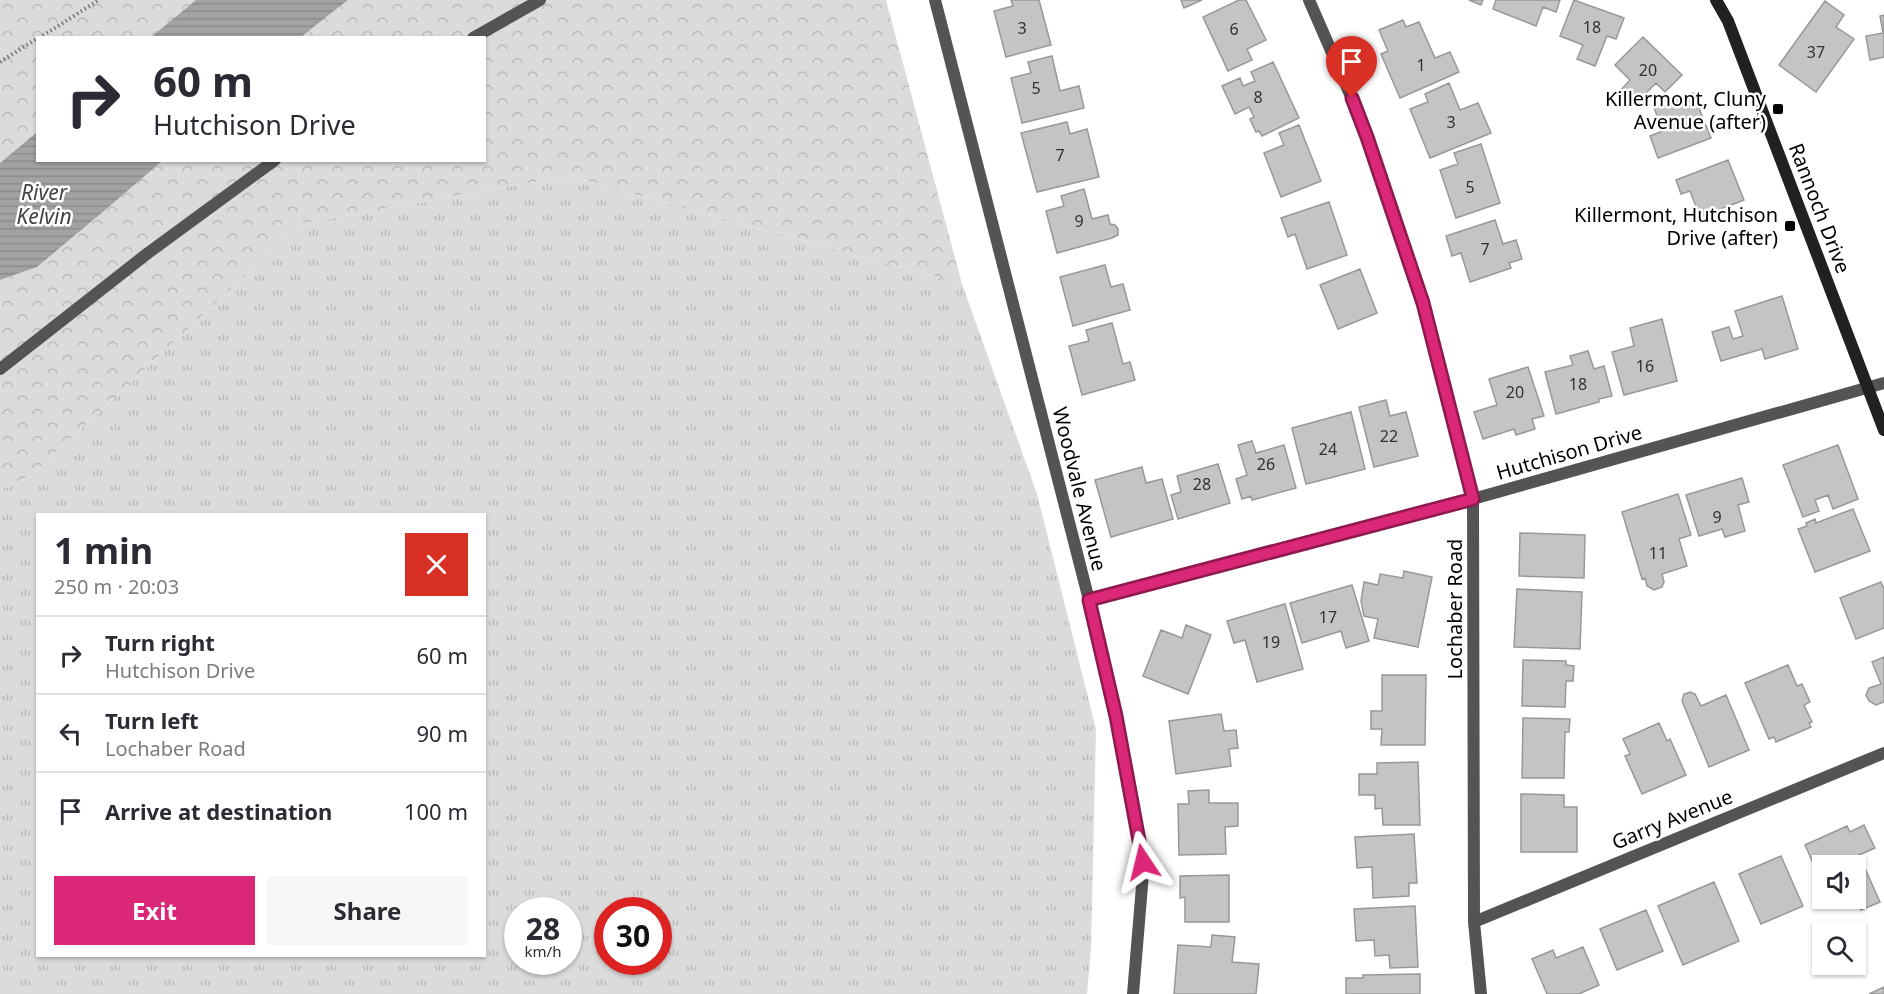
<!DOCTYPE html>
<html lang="en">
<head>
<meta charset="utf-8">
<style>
	body { margin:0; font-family:"Noto Sans",sans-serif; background:#f7f7f7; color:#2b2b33; height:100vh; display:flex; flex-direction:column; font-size:22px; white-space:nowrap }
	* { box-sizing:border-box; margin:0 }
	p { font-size:20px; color:#7c7c81 }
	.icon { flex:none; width:33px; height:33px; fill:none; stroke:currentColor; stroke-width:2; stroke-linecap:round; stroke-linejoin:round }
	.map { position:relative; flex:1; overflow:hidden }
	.panel { position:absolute; left:36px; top:513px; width:450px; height:444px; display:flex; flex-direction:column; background:#fff; border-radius:0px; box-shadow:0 2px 4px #0004 }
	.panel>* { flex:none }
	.guide { position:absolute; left:36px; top:36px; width:450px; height:126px; border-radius:0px; box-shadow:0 2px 4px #0004; background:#fff; color:#2b2b33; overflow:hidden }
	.fabs { position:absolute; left:1812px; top:855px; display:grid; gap:12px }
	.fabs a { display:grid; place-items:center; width:54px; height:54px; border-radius:0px; background:#fff; box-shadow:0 2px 4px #0004; font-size:30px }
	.speed { position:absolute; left:504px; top:897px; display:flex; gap:12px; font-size:30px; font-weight:700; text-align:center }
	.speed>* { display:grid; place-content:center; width:78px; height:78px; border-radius:50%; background:#fff; box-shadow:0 2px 4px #0004; line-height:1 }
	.speed small { font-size:15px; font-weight:400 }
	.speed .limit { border:9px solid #d22; background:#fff; color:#111 }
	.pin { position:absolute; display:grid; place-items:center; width:51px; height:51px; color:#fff; margin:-62px -26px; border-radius:50% 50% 50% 0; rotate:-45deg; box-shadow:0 0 6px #0007 }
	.pin .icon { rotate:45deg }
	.me { position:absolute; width:66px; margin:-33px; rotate:350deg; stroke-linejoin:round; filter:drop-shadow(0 0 4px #0008) }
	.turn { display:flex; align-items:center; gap:21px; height:126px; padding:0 18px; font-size:27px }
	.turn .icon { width:78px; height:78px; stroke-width:2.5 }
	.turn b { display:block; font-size:42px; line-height:51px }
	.round { display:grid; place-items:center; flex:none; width:63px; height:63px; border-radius:0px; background:#f7f7f7 }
	.headline { display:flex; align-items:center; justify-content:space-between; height:102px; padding:0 18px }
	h1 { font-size:36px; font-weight:700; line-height:45px }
	.action { display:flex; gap:12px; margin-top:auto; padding:12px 18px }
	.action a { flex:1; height:69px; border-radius:0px; background:#db2777; color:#fff; font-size:24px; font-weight:700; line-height:69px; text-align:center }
	.action a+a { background:#f7f7f7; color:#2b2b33 }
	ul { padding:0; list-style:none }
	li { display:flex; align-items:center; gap:18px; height:78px; padding:0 18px; border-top:2px solid #e1e1e2 }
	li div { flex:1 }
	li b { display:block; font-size:22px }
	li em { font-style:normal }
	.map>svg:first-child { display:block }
	.grass { fill:url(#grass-tufts); fill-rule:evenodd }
	.forest { fill:url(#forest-crowns) }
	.water { fill:url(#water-rules) }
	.building { fill:#c4c4c4; stroke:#989898; stroke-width:1.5 }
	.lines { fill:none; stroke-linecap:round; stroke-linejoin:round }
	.path { stroke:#767676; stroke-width:4; stroke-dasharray:1.5 3; stroke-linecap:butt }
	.lane { stroke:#545454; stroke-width:12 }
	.street { stroke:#545454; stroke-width:12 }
	.secondary { stroke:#212121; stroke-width:12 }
	.route-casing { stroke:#8e194d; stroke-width:15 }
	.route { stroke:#db2777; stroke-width:10 }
	.poi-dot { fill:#000; stroke:#fff; stroke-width:2 }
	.labels { text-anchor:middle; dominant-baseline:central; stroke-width:5; stroke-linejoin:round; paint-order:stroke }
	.number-label { font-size:16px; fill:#313131 }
	.poi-label { font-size:20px; fill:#000; stroke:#fff; text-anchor:end }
	.street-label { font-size:20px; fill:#000; stroke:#fff }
	.water-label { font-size:21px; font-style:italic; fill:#434343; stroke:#fff }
</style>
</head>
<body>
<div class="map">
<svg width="1884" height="994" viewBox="0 0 1884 994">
	<defs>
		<pattern id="grass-tufts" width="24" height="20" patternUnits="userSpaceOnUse" patternTransform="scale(1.5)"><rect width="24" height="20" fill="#dbdbdb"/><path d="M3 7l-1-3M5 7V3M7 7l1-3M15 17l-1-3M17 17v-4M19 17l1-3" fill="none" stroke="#bababa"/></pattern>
		<pattern id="forest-crowns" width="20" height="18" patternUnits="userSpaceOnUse" patternTransform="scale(1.5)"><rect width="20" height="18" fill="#dbdbdb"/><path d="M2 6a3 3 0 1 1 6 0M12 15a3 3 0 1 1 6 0" fill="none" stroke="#bababa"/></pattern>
		<pattern id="water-rules" width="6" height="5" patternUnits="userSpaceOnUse" patternTransform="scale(1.5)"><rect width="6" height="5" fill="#a2a2a2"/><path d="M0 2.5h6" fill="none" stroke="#8a8a8a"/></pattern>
	</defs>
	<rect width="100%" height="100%" fill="#fff"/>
	<path class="grass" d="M568,176L962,284L1037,494L1096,729L1091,949L1087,994H0V490L31,476L300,224ZM38,514H484V956H38ZM518,910H568V962H518ZM608,910H658V962H608Z"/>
	<path class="forest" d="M0,0H196L151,37L38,38L37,132L0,163Z
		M348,0H886L962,284L568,176L300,224L31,476L0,490V280L37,267L110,206L162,161L484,160V38L301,37Z"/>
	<path class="water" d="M196,0H348L301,37H151Z
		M37,132L38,160L162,161L110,206L37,267L0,280V163Z"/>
	<path class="building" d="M1011,0H1039L1051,45L1006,57L994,11L1013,6Z
		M1181,0H1202L1184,8Z
		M1239,0H1246L1266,40L1247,49L1252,60L1228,71L1203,17Z
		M1469,0H1483L1481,5Z
		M1496,0H1560L1556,12L1543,7L1536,26L1493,9Z
		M1574,0L1624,18L1616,39L1607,36L1595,66L1577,59L1583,45L1560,36Z
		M1825,1L1844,15L1836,27L1854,39L1816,92L1779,65Z
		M1884,15V57L1870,60L1866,36L1883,33L1880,16Z
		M1403,20L1406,27L1419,22L1435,58L1450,52L1459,72L1400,98L1381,54L1388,51L1379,30Z
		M1643,37L1682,75L1665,92L1656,83L1634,105L1620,91L1630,80L1615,65Z
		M1052,56L1060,91L1079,86L1084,108L1022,123L1011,78L1031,73L1028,62Z
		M1273,62L1299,118L1262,136L1259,131L1256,132L1250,119L1254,117L1249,107L1235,114L1222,86L1240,78L1243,86L1255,81L1251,72Z
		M1449,83L1460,110L1478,103L1491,133L1430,158L1410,109L1428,102L1425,94Z
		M1693,93L1711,138L1658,158L1650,136L1663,131L1654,108Z
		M1067,122L1070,134L1087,129L1099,177L1037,192L1021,133Z
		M1299,125L1321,181L1281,197L1264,153L1284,145L1279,133Z
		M1481,144L1500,203L1456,218L1440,170L1458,164L1454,153Z
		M1728,160L1744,200L1700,217L1690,191L1681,194L1676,180Z
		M1084,189L1092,219L1108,215L1110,224L1115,225L1118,229V235L1112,238L1057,253L1046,211L1064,206L1061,196Z
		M1329,202L1347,255L1307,269L1295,234L1288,237L1281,218Z
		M1495,220L1503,244L1516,240L1522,259L1509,263L1511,268L1470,282L1461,253L1452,256L1446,236Z
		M1105,265L1111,287L1123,284L1130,310L1073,326L1060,277Z
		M1360,269L1377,313L1338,329L1320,285Z
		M1782,296L1798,349L1765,359L1762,349L1721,361L1712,332L1729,327L1733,339L1743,336L1735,311Z
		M1662,319L1677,381L1624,395L1612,352L1634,346L1630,328Z
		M1112,323L1123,364L1130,362L1135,380L1082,395L1069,346L1089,341L1086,330Z
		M1588,351L1594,369L1604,366L1612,396L1599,399V402L1556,414L1545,372L1573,365L1570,356Z
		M1528,367L1544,416L1532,419L1535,429L1516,435L1514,429L1483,439L1474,412L1497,405L1489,379Z
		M1386,400L1390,416L1406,412L1418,456L1374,467L1359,407Z
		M1351,412L1365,469L1306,484L1292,428Z
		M1252,441L1256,453L1284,445L1296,488L1252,500L1251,496L1242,499L1236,479L1247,475L1238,445Z
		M1838,445L1858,499L1833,509L1828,495L1815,500L1819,511L1803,517L1783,465Z
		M1218,464L1230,503L1178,519L1171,495L1181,492L1177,476Z
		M1142,467L1146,483L1162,479L1173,519L1111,537L1095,480Z
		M1742,478L1749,502L1738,505L1745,531L1725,537L1722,529L1699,536L1686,495Z
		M1678,494L1691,535L1679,539L1687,566L1662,574L1664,582L1662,587L1654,590L1647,586L1645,578L1642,579L1622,512Z
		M1853,509L1870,551L1815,572L1798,529L1807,526L1806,523L1815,519L1816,523Z
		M1520,533L1585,535L1584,578L1519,576Z
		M1404,571L1432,577L1418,647L1374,638L1378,619L1364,616L1361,601L1364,582L1378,585L1380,574L1403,578Z
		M1881,582L1884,589V628L1856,639L1840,598Z
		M1352,585L1369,641L1346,648L1341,631L1302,643L1290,603Z
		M1517,589L1582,592L1580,649L1514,647Z
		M1285,604L1303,669L1257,682L1245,640L1234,643L1227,621Z
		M1186,625L1211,635L1188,694L1143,676L1161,630L1182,638Z
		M1884,657V702L1876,705L1869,701L1866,695L1869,688L1881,684L1872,662Z
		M1523,660L1566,661V665L1574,666L1573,681H1566L1565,707L1522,706Z
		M1788,665L1797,686L1802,684L1810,702L1804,705L1812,722L1809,723L1811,727L1776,742L1774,737L1769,739L1745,683Z
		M1382,675H1426L1425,745H1381L1382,729H1371V711H1382Z
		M1690,692L1695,694L1701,706L1726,695L1749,750L1709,767L1682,701L1684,694Z
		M1221,714L1224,731L1236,730L1238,748L1229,749L1231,766L1176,774L1169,721Z
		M1523,718L1570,719L1569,732H1565L1564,778H1522Z
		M1659,723L1667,741L1670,739L1686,775L1642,794L1625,756L1630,754L1623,739Z
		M1418,762L1420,825H1383L1382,808L1375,809V795H1359V774H1377V763Z
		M1209,790V803H1238V826L1225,827L1226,854L1179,855L1178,804H1189L1188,791Z
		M1521,794L1564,795V807H1577V852H1521Z
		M1864,825L1875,848L1859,855L1880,902L1861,910L1856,897V866H1822V880L1821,881L1805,845L1847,826L1850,832Z
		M1414,834L1417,883H1409V896L1373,898L1372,867L1357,868L1355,837Z
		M1781,856L1803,906L1761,924L1739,874Z
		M1229,875V922H1185V897L1180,898V876Z
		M1714,882L1739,941L1683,965L1658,906Z
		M1415,906L1418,967L1390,968L1389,955L1375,956L1374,940L1356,941L1354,909Z
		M1646,910L1663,951L1617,970L1600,929Z
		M1212,935L1235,937L1232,962L1259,964L1256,994H1174L1178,945L1211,947Z
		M1583,947L1599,985L1579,994H1547L1532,959L1553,950L1556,958Z
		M1420,974V994H1346V978H1363V975Z
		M1884,987V994H1869Z"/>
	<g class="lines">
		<path class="path" d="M39,38L99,0
			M0,62L38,38"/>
		<path class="lane" d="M473,38L540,0
			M0,369L148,253L275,160"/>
		<path class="street" d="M935,0L1089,600L1116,716L1144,862L1133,994
			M1309,0L1360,117L1423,303L1473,499L1474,922L1481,994
			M1089,600L1473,499L1884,383
			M1474,922L1884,753"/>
		<path class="secondary" d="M1716,0L1728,21L1884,430"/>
	</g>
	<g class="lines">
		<g class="route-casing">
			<path id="route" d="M1143,862L1116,716L1089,600L1473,499L1423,303L1367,137L1352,98"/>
		</g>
		<use href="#route" class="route"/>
	</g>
	<g class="poi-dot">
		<rect x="1772" y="103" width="12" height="12" rx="3"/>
		<rect x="1784" y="220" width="12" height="12" rx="3"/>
	</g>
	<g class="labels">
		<g class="number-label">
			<text x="1592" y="27">18</text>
			<text x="1022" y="28">3</text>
			<text x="1234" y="29">6</text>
			<text x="1816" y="52">37</text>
			<text x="1421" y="65">1</text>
			<text x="1648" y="70">20</text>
			<text x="1036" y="88">5</text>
			<text x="1258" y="97">8</text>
			<text x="1451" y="122">3</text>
			<text x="1060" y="155">7</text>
			<text x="1470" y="187">5</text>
			<text x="1079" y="221">9</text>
			<text x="1485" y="249">7</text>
			<text x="1645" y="366">16</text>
			<text x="1578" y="384">18</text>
			<text x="1515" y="392">20</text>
			<text x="1389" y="436">22</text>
			<text x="1328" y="449">24</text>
			<text x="1266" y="464">26</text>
			<text x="1202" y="484">28</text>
			<text x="1717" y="517">9</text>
			<text x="1658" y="553">11</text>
			<text x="1328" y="617">17</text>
			<text x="1271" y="642">19</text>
		</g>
		<g class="poi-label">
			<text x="1766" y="98">Killermont, Cluny<tspan x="1766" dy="23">Avenue (after)</tspan></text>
			<text x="1778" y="214">Killermont, Hutchison<tspan x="1778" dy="23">Drive (after)</tspan></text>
		</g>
		<g class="street-label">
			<text transform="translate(1820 208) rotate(69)">Rannoch Drive</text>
			<text transform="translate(1569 452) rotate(-16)">Hutchison Drive</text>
			<text transform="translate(1080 489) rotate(76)">Woodvale Avenue</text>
			<text transform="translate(1454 609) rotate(-90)">Lochaber Road</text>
			<text transform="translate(1672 819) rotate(-22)">Garry Avenue</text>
		</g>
		<g class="water-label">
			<text x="44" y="192">River<tspan x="44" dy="24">Kelvin</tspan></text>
		</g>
	</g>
</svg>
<div class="fabs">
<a><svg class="icon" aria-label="sound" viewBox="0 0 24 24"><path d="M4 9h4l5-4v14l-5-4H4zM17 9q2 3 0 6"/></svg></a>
<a><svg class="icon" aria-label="search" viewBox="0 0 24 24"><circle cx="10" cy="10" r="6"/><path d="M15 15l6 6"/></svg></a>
</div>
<div class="speed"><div>28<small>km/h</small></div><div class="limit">30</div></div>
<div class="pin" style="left:1352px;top:98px;background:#d93025"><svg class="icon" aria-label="arrive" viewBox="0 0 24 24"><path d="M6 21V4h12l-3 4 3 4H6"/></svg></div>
<svg class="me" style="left:1143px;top:862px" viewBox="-20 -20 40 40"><path d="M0-17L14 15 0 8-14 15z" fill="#db2777" stroke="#fff" stroke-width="4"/></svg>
<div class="guide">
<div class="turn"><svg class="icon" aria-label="right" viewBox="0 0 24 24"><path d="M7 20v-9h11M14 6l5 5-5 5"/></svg><div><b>60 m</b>Hutchison Drive</div></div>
</div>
<section class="panel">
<div class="headline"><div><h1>1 min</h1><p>250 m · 20:03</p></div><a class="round" style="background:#d93025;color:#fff"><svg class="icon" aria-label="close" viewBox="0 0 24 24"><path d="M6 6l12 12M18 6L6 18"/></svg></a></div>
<ul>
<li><svg class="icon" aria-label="right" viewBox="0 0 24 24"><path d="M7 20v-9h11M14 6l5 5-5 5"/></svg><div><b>Turn right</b><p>Hutchison Drive</p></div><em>60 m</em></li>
<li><svg class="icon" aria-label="left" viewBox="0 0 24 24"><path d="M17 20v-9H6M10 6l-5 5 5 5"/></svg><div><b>Turn left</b><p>Lochaber Road</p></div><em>90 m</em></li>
<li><svg class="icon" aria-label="arrive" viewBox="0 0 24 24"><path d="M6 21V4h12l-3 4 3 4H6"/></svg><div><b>Arrive at destination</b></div><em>100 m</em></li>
</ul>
<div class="action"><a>Exit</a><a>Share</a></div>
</section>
</div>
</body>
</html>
